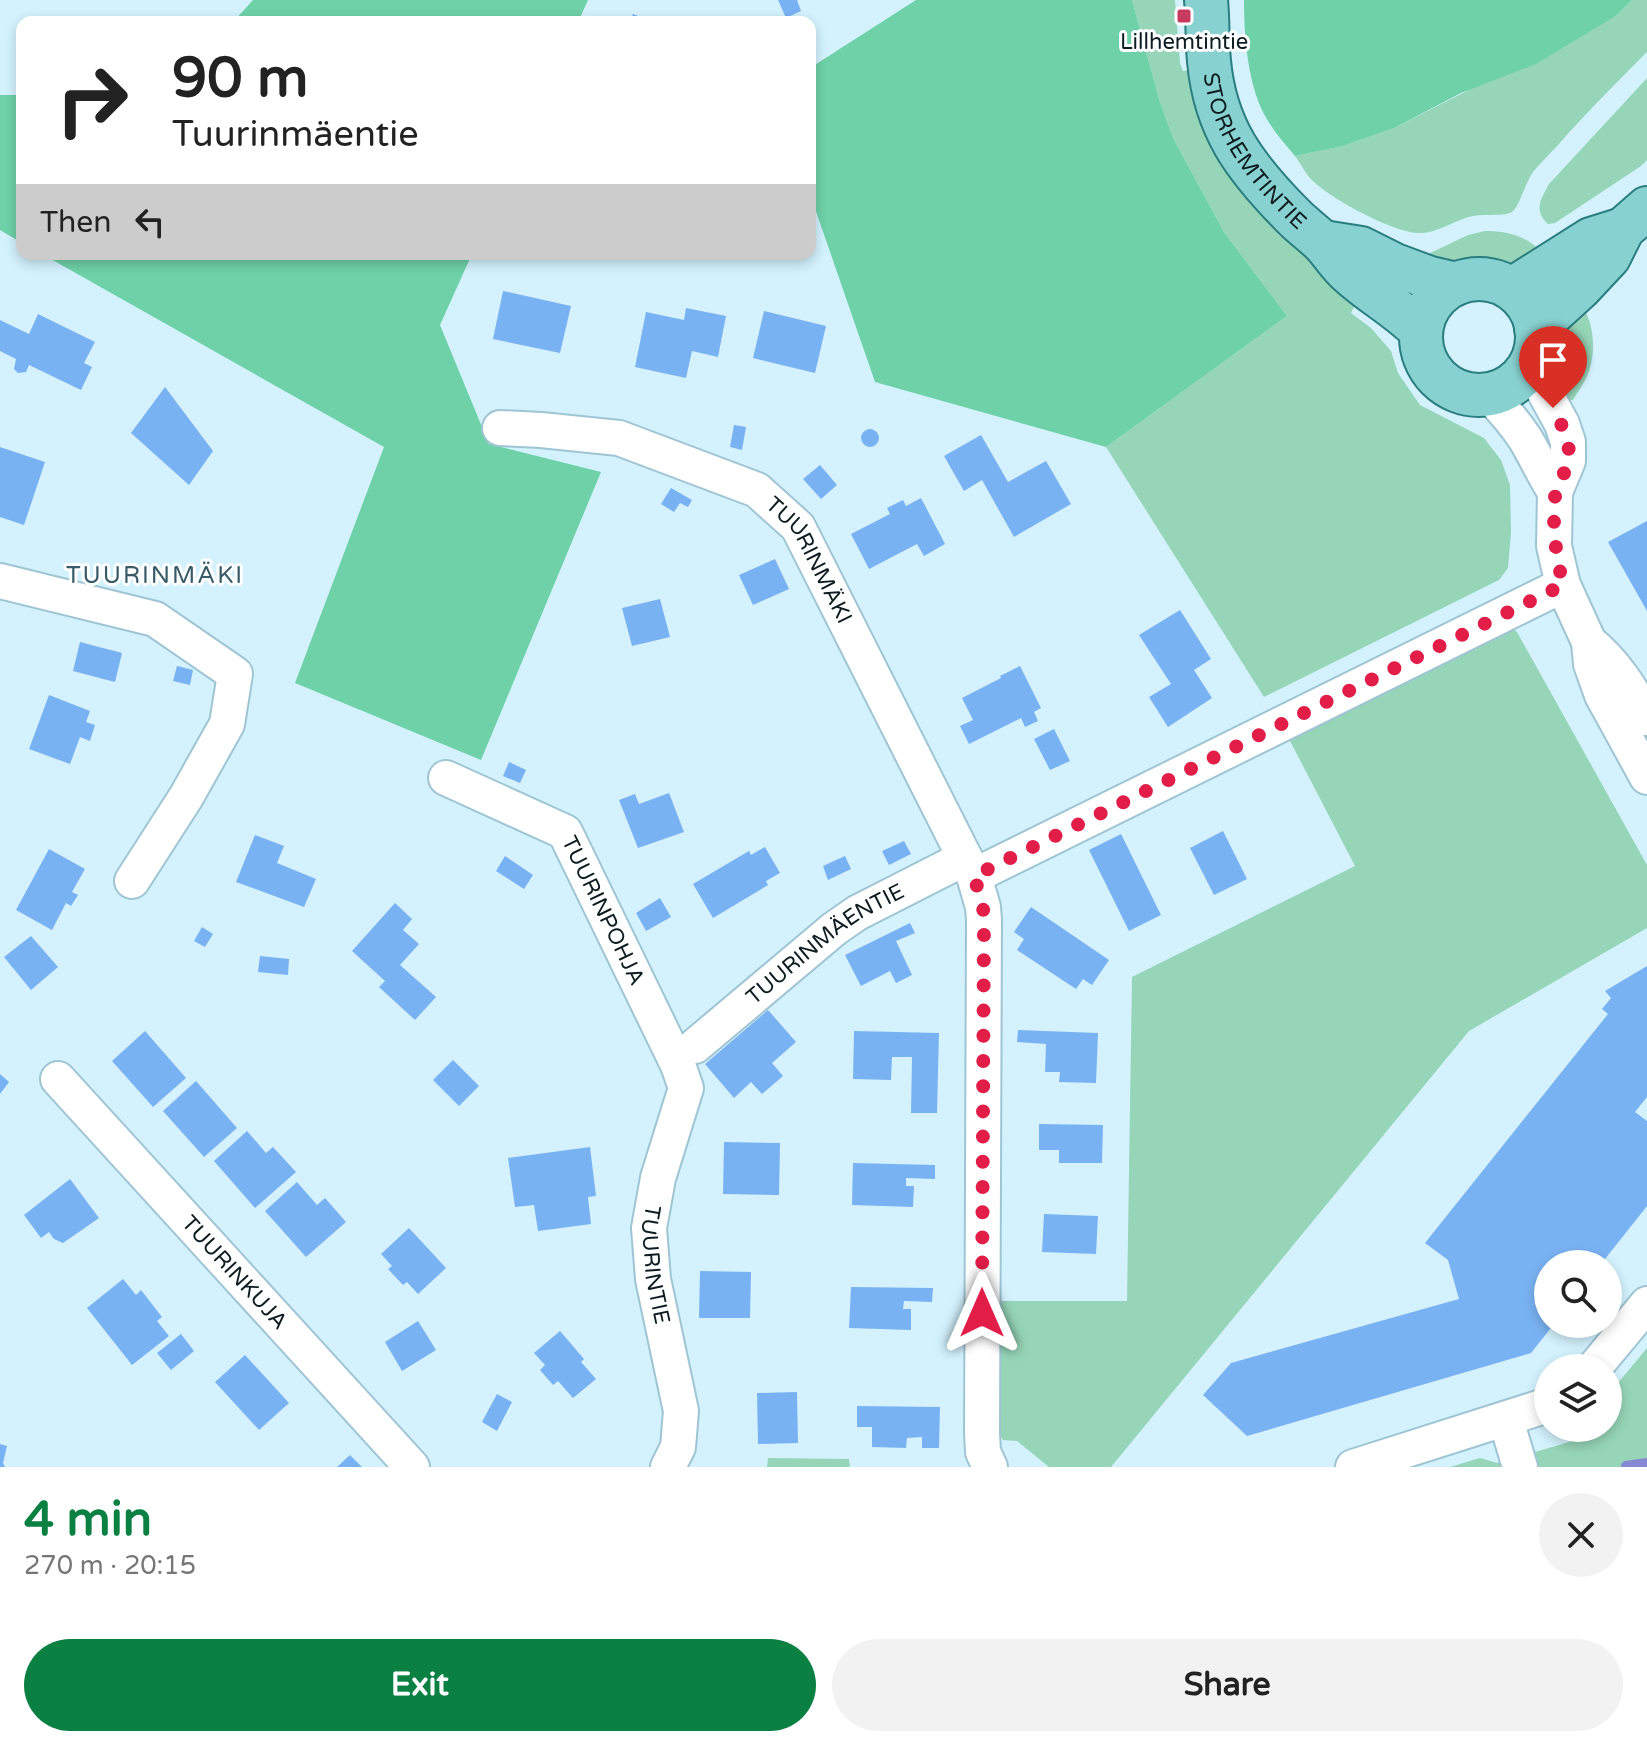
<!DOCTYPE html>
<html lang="en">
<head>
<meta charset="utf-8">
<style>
	body { margin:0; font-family:"Varela Round",sans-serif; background:#f2f2f2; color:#222; height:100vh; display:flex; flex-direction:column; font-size:30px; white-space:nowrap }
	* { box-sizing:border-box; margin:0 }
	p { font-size:26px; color:#767676 }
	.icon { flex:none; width:44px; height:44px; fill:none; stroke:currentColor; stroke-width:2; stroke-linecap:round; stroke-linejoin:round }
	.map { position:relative; height:1467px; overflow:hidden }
	.details { display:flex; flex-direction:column; background:#fff; flex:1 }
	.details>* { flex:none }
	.banner { position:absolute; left:16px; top:16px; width:800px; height:244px; border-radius:16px; box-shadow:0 4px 12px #0003; background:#fff; color:#222; overflow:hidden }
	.tools { position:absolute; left:1534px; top:1250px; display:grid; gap:16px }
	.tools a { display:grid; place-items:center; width:88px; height:88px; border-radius:50%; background:#fff; box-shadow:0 4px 12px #0003; font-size:40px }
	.pin { position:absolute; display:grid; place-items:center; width:68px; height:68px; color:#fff; margin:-82px -34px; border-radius:50% 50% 50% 0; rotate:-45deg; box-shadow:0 0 8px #0007 }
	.pin .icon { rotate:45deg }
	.me { position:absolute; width:88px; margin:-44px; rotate:0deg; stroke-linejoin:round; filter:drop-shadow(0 0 6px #0008) }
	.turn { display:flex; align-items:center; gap:28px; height:168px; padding:0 24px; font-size:36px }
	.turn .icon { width:104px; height:104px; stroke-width:2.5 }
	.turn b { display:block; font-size:56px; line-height:68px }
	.then { display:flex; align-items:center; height:76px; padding:0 24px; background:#0003; gap:16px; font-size:30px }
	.round { display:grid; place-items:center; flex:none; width:84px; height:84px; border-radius:42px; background:#f2f2f2 }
	.headline { display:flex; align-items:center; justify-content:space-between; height:136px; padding:0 24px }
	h1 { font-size:48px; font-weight:800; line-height:60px; color:#0b8043 }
	.primary-button { display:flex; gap:16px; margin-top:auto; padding:16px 24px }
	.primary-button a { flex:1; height:92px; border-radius:48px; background:#0b8043; color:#fff; font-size:32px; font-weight:800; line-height:92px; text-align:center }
	.primary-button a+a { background:#f2f2f2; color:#222 }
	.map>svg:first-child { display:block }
	.green { fill:#96d5b8 }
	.forest { fill:#6ed1a8 }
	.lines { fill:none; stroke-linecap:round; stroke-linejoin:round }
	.stream { stroke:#8688d3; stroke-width:10 }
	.building { fill:#79b2f3 }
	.minor-casing { stroke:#9fc5d4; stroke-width:38 }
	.major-casing { stroke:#2a7e7f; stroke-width:46 }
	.minor { stroke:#fff; stroke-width:34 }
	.major { stroke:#88d1d1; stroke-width:42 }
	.route { stroke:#e11d48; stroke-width:14; stroke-dasharray:0 25.2 }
	.poi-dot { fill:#c93a5f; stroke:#fff; stroke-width:3 }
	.labels { text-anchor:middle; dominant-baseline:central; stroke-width:6; stroke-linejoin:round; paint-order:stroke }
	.poi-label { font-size:22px; fill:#0d1c21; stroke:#fff }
	.street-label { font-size:22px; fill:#0d1c21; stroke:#fff }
	.neighbourhood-label { font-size:24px; letter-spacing:2px; fill:#385b68; stroke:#fff }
</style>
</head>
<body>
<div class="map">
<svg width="1647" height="1467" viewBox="0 0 1647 1467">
	<rect width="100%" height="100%" fill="#d3f2fe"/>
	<path class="green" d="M1132,0H1175L1180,63L1183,71L1194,70L1198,116L1213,152L1246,195L1310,262L1359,296L1351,313L1371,328L1391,351L1398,373L1420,405L1484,438L1501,460L1510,485L1511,532L1508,568L1499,580L1264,697L1106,447L1287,316L1224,232L1173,138L1159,99Z
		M1632,0H1647V52C1617,82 1586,113 1558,145C1550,154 1541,162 1533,172C1526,182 1520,203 1514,210C1508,218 1485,213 1473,216C1455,220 1439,232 1422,233C1397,235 1331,199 1313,181C1306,175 1301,164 1295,156L1343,146L1394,128L1617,15Z
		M1647,78V160L1641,166L1555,223L1548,224C1533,210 1541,199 1549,184Z
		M1485,231C1509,231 1526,236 1543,253L1514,265L1457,263L1424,256L1468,235Z
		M1583,307C1594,325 1596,351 1589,371C1586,381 1578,391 1573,400H1569C1551,360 1557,341 1583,307Z
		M1507,624L1517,632L1647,865V928L1469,1031L1111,1467H1049L1017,1441L1003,1440L994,1426L999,1301H1127L1132,977L1355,866L1288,737Z
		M1647,1348V1467H1450L1480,1458L1497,1463L1569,1442L1581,1428H1608V1395Z
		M768,1458L849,1459L850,1467H767Z"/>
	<path class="forest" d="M253,0H588L578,22H233Z
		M916,0H1132L1159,99L1173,138L1224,232L1287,316L1106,447L875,382L810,194V68Z
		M1244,0H1632L1617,15L1536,64L1461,93L1394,128L1343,146L1295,156C1286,145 1276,134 1268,121C1248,89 1244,38 1244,0Z
		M0,95H22V243L0,230Z
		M42,254H472L440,325L489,444L601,472L481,760L295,683L384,447Z"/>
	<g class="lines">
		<path class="stream" d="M1626,1466L1647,1463"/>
	</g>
	<path class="building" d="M778,0H797L801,11L786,18Z
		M633,14L653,22H630Z
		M503,291L571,306L560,353L493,339Z
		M686,308L726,316L718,357L692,351L686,378L635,367L646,312L684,320Z
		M764,311L826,326L815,373L753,358Z
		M38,314L95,342L84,363L92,367L81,390L29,365L26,372L18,373L14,369L16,359L0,351V320L29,334Z
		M165,387L213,451L189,485L131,433Z
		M734,425L746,427L742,450L730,447Z
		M861 438a9 9 0 1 1 18 0a9 9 0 1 1-18 0Z
		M981,435L1008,482L1046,461L1071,504L1014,537L982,480L964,491L944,456Z
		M0,447L45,462L24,525L0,517Z
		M820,465L837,485L821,499L803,479Z
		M671,488L692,500L688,507L680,503L674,512L661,504Z
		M921,498L945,544L924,556L917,544L869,569L851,534L890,514L887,508L903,500L906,506Z
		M1647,521V611L1608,542Z
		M775,559L789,589L753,605L739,575Z
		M660,599L670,637L632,646L622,608Z
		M1180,610L1211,659L1194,670L1212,698L1168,727L1149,697L1171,684L1139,635Z
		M80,642L122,653L115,682L73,671Z
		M177,666L193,670L190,685L173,681Z
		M1020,666L1041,708L1034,712L1038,721L1025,727L1021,718L969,744L960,726L973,720L962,698L1001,678L1000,676Z
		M49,695L90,711L86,722L95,725L90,741L80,737L70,764L29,749Z
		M1054,729L1070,761L1050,770L1034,739Z
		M509,762L526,770L520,783L503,776Z
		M669,793L684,832L638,848L619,800L635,794L639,804Z
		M1223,831L1247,879L1214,895L1190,848Z
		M1121,834L1161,915L1129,931L1089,850Z
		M255,835L284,846L277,863L316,879L304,907L236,882Z
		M904,841L911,854L889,865L882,851Z
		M765,847L780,873L766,881L768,885L713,918L693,884L749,851L751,855Z
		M49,849L85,869L72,892L78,895L71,906L66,903L52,930L16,910Z
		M505,856L533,875L524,889L496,871Z
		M845,856L851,869L828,880L823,866Z
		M660,898L671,917L646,931L636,913Z
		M395,903L412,919L403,930L419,944L400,965L436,997L415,1020L379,987L385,981L352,951Z
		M1031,907L1109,960L1092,985L1083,979L1076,989L1017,950L1024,939L1014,932Z
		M910,923L915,933L896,941L912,975L896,983L890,971L861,986L845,955Z
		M202,927L213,934L205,947L194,941Z
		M31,936L58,967L31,990L4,957Z
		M260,956L289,959L288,975L258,972Z
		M1647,966V1097L1635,1112L1647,1121V1206L1601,1264H1548V1324H1554L1531,1353L1247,1436L1203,1395L1231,1363L1459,1299L1448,1260L1425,1243L1608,1014L1602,1009L1611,998L1605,991Z
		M768,1010L796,1042L772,1063L783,1076L762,1094L751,1082L734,1098L705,1064Z
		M1018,1030L1098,1033L1096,1083L1059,1082L1060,1072H1045L1046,1044L1017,1042Z
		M145,1031L186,1078L153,1107L112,1061Z
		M854,1031L939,1033L937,1113H911L912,1057H892L891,1080L853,1079Z
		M453,1060L479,1086L459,1106L433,1080Z
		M0,1074L9,1082L0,1094Z
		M196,1081L237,1128L204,1157L163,1111Z
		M1039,1124L1103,1125L1102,1163H1059V1150H1039Z
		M247,1131L266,1153L273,1147L296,1172L255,1208L214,1161Z
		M724,1142L780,1143L779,1195L723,1194Z
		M590,1147L596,1196L588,1197L591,1224L538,1231L534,1205L515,1207L508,1158Z
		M853,1163L935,1165V1179L906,1178V1186H914L913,1207L852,1205Z
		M70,1179L99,1218L63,1243L54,1239L49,1232L41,1238L24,1215Z
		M297,1182L317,1205L325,1198L346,1222L306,1257L265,1211Z
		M1044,1214L1098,1216L1096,1254L1042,1252Z
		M409,1228L446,1268L418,1294L407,1282L403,1285L388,1269L392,1266L381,1254Z
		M700,1271L751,1272L750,1318H699Z
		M123,1279L136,1295L141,1290L162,1317L157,1321L169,1336L132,1365L87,1308Z
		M851,1287L933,1288L932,1302L904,1301L903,1309H911V1330L849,1328Z
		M418,1321L436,1350L402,1371L385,1342Z
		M560,1331L584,1359L581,1362L596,1379L573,1398L558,1381L553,1385L540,1370L545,1365L534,1353Z
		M181,1334L194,1351L171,1370L157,1353Z
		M245,1355L289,1403L259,1430L215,1382Z
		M797,1392L798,1443L758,1444L757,1393Z
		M497,1394L512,1402L497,1431L482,1422Z
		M857,1406L940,1407L939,1448H922V1437L907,1438L906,1448L872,1447V1427H857Z
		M0,1444L7,1446L3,1463L5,1467H0Z
		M350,1455L362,1467H337Z"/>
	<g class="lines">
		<g class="minor-casing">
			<g id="minor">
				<path d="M1531,362L1544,391L1562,424L1568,442V461L1555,492L1554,546L1563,585L1589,642L1591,664L1602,695L1647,777"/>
				<path d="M1488,394C1502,408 1515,423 1526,440C1536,457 1544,475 1555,492"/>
				<path id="s1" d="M500,428L541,430L619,438L757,490L798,527L974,876L983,907L984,920L982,1433L983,1452L990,1467"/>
				<path d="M0,581L155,619L235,674L227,724L186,797L132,881"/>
				<path d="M1589,642C1616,664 1630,688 1647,718"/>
				<path id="s2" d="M446,778L565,832L678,1065L686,1088L658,1178L649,1228L653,1279L681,1411L678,1447L668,1467"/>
				<path d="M974,876L1563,585"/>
				<path id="s3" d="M695,1046L834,929L857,913L965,858"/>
				<path id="s4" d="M58,1079L412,1467"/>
				<path d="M1594,1368L1647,1304"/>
				<path d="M1506,1420L1520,1467"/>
				<path d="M1353,1467L1548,1405"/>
			</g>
		</g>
		<g class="major-casing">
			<g id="major">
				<path id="s5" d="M1206,0C1208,20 1207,41 1209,61C1215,128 1245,167 1290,213C1300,224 1312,232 1322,242C1332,252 1339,265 1350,274C1373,295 1400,309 1421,331"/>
				<path d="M1323,242L1361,248L1395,265L1430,278L1456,284"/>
				<circle cx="1479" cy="337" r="58"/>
				<path d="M1512,289L1591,239L1623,229"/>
				<path d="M1536,328L1580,288L1609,257L1623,229L1647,208"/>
			</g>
		</g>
		<use href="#minor" class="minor"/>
		<use href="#major" class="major"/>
	</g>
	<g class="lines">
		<path class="route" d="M982,1313L984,920L983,907L974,876L1563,585C1556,554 1552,529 1555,497C1556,484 1566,474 1568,461C1572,442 1561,424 1553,408"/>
	</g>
	<rect class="poi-dot" x="1176" y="8" width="16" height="16" rx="4"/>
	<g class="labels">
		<g class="poi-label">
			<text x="1184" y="42">Lillhemtintie</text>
		</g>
		<g class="street-label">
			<text stroke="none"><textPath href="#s5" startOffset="164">STORHEMTINTIE</textPath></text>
			<text stroke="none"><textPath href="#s1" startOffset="356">TUURINMÄKI</textPath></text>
			<text stroke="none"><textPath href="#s2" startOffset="218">TUURINPOHJA</textPath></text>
			<text stroke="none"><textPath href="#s3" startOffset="166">TUURINMÄENTIE</textPath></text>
			<text stroke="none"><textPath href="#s2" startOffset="596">TUURINTIE</textPath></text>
			<text stroke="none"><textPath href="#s4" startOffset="262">TUURINKUJA</textPath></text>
		</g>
		<g class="neighbourhood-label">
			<text x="155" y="575">TUURINMÄKI</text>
		</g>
	</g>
</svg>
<div class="tools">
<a><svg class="icon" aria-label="search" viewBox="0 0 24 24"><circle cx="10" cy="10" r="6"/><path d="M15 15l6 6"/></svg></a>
<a><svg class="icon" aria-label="layers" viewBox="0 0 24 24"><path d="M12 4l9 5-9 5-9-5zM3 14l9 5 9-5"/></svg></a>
</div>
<div class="pin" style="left:1553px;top:408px;background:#d93025"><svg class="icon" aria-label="arrive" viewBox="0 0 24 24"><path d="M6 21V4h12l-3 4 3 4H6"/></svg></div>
<svg class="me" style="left:982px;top:1313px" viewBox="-20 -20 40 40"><path d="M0-17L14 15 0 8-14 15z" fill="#e11d48" stroke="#fff" stroke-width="4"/></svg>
<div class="banner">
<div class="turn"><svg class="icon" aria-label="right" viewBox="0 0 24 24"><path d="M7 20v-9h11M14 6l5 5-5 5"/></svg><div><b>90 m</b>Tuurinmäentie</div></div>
<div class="then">Then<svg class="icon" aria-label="left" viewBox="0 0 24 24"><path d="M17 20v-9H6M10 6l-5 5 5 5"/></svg></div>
</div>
</div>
<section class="details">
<div class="headline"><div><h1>4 min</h1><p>270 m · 20:15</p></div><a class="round"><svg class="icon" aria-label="close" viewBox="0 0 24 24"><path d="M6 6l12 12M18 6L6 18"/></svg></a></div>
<div class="primary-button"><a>Exit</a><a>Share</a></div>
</section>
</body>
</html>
